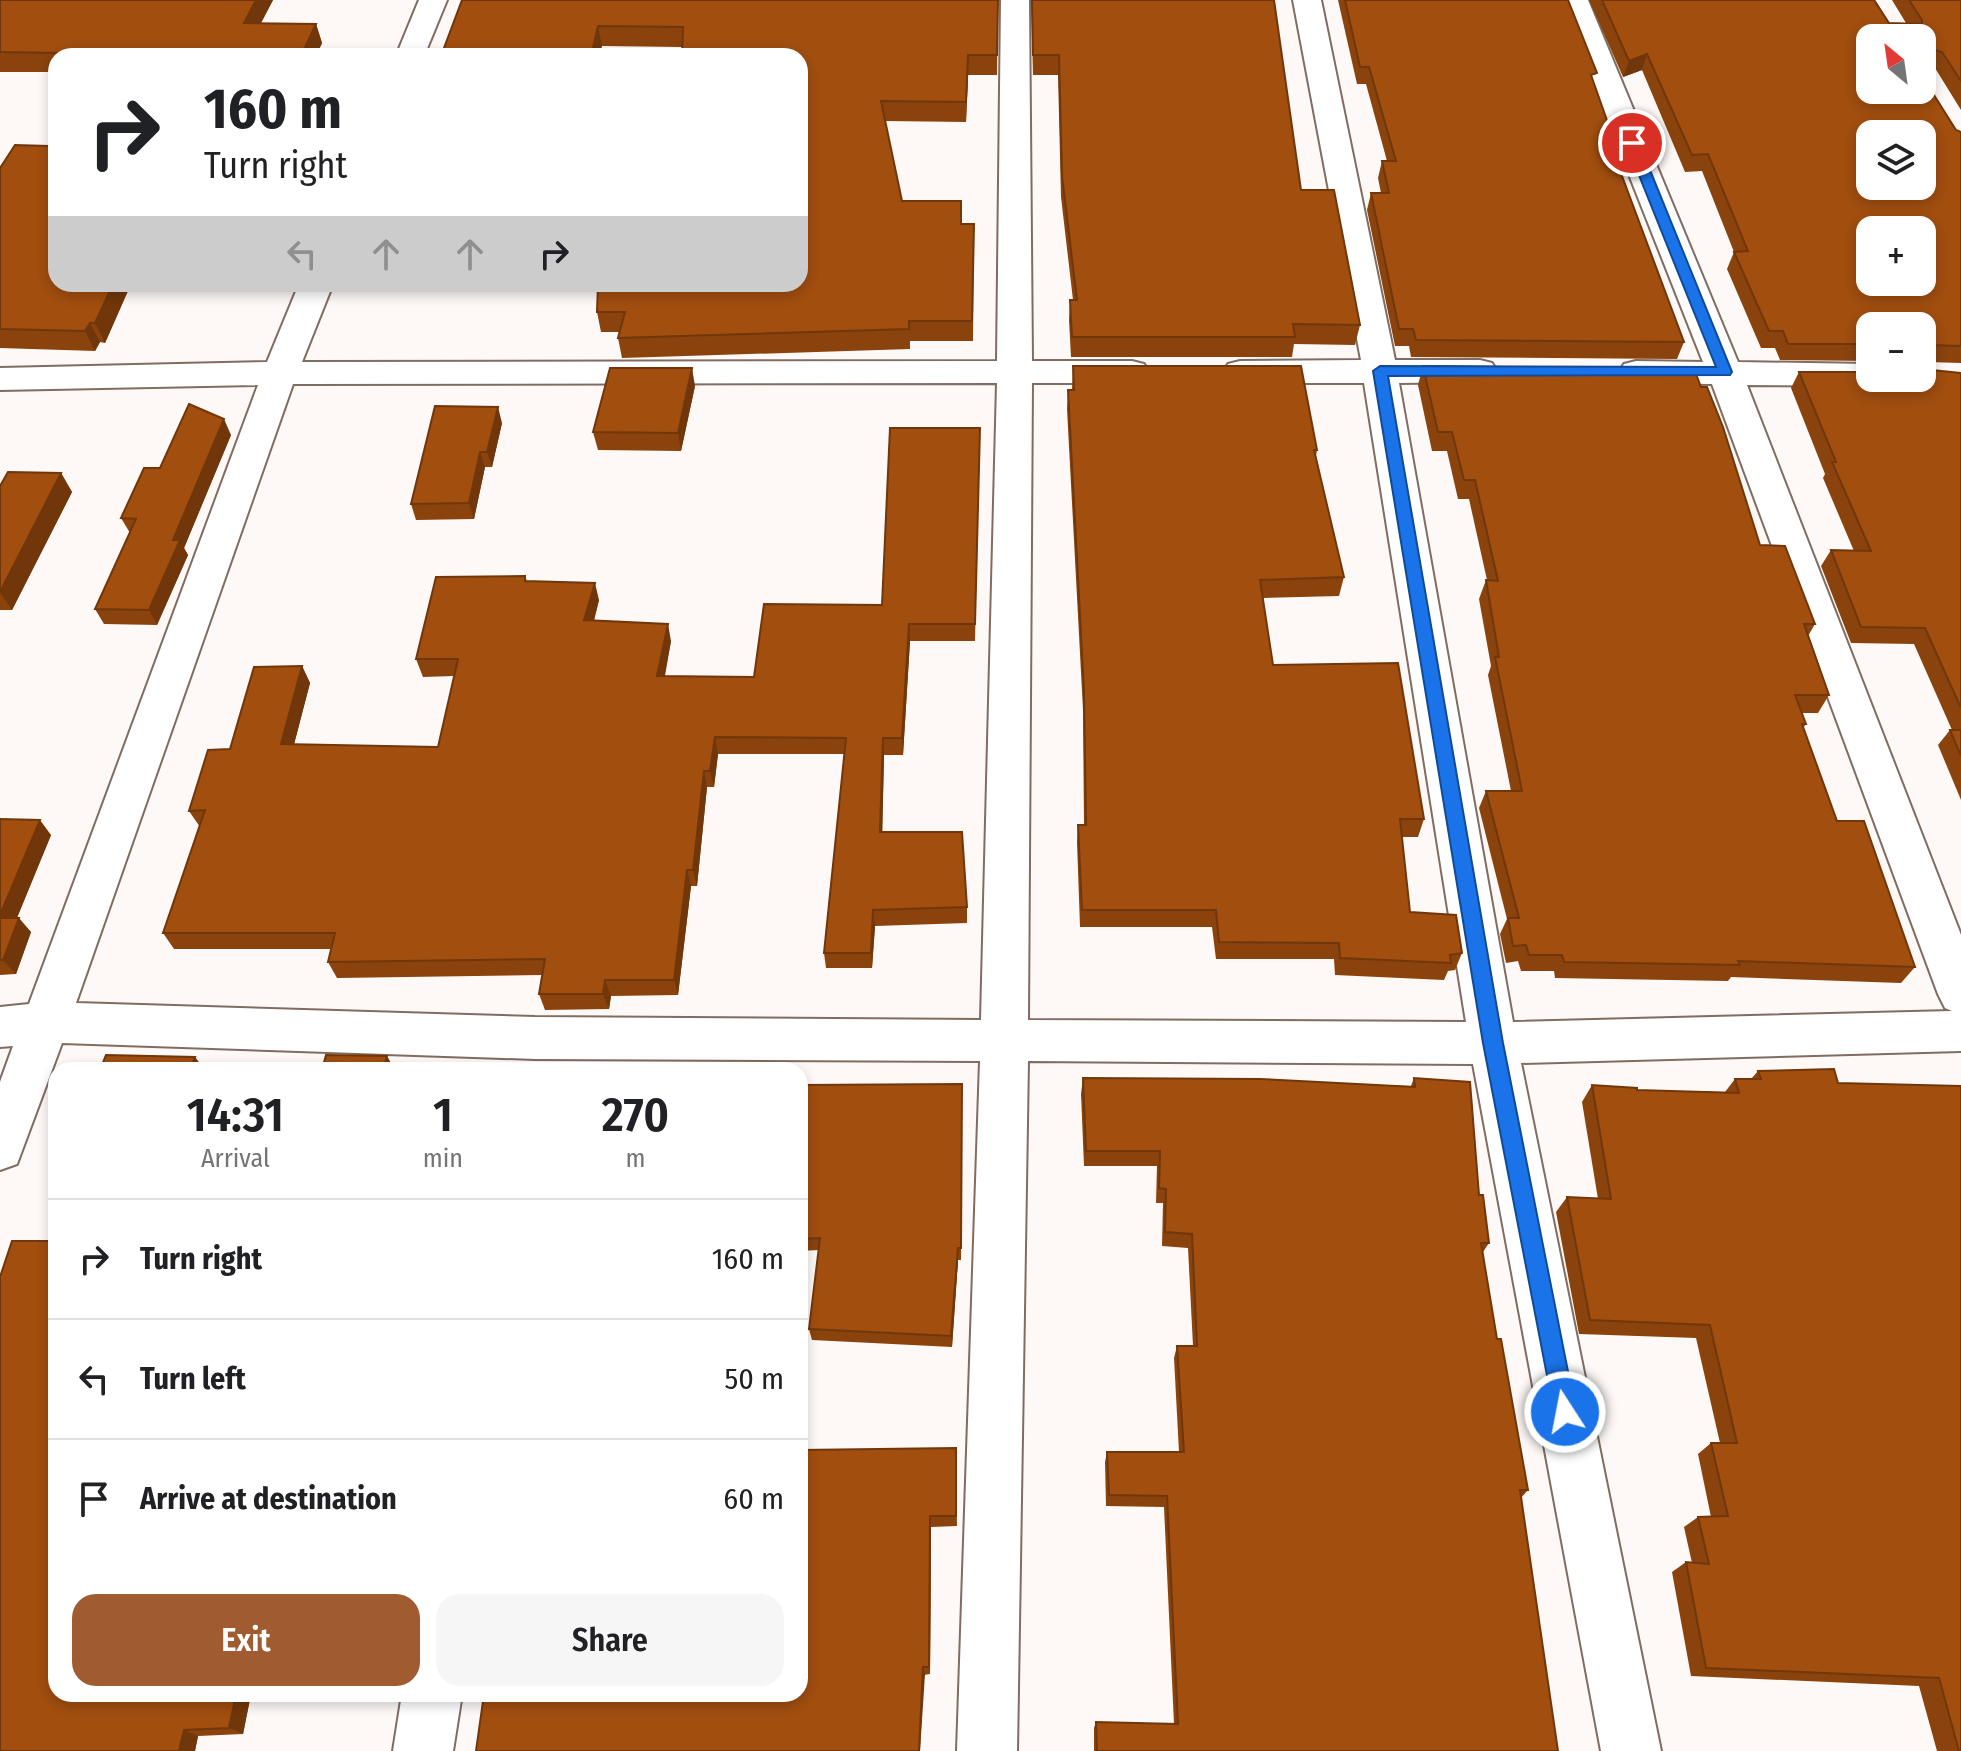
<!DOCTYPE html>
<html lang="en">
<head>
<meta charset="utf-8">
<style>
	body { margin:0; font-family:"Fira Sans Condensed",sans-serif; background:#f6f6f6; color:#202124; height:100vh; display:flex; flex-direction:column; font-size:30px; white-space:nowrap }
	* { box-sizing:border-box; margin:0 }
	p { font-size:26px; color:#757577 }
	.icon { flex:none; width:44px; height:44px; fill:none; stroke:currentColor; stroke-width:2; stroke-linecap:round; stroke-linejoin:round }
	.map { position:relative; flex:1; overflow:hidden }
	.sheet { position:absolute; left:48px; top:1062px; width:760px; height:640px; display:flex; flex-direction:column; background:#fff; border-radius:24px; box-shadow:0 4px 12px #0003 }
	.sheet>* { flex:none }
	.banner { position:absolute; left:48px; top:48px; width:760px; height:244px; border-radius:24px; box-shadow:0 4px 12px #0003; background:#fff; color:#202124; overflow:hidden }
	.needle { width:52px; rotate:331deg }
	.buttons { position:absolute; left:1856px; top:24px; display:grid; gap:16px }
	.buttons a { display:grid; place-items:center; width:80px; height:80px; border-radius:16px; background:#fff; box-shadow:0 4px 12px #0003; font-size:40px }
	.pin { position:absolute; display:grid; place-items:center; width:68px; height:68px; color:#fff; margin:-34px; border:4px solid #fff; border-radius:50%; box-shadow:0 2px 8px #0007 }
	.me { position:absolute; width:88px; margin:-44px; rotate:349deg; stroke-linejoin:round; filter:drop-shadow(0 0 6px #0008) }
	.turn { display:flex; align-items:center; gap:28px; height:168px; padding:0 24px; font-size:36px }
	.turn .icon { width:104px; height:104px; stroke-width:2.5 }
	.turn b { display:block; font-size:56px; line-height:68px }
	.lanes { display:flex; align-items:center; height:76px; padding:0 24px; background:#0003; justify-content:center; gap:40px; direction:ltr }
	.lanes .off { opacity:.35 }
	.eta { display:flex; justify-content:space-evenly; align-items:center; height:136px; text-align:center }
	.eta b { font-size:48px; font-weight:600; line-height:56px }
	.primary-button { display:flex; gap:16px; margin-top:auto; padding:16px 24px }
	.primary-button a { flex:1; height:92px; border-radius:24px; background:#a15b30; color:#fff; font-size:32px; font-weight:600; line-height:92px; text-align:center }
	.primary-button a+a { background:#f6f6f6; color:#202124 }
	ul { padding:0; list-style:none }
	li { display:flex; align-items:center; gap:24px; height:120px; padding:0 24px; border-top:2px solid #e0e0e0 }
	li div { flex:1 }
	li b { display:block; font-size:30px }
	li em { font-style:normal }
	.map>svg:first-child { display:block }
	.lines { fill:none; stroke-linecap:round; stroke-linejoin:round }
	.street-casing { stroke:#816c61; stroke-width:4 }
	.street { fill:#fff; fill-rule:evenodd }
	.wall { fill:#8a430d }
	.shaded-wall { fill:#71370a }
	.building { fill:#a14e0f; stroke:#71370a; stroke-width:2; fill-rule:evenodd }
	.route { fill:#1a73e8; stroke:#114b97; stroke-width:2 }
</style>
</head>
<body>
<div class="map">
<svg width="1961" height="1751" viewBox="0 0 1961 1751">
	<rect width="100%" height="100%" fill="#fef9f6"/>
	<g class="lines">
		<g class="street-casing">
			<path id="street" d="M419,0H447L424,56H396Z
				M1001,0H1029L1032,361H1132L1144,364L1149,372L1144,380L1132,383H1032L1028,1020L1466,1022L1364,383H1240L1228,380L1223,372L1228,364L1240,361L1361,360L1293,0H1321L1395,360H1480L1492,363L1497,371L1492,379L1480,382L1399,383L1513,1022L1952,1011L1945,1008L1938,994L1712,384L1636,383L1624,380L1619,372L1624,364L1636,361L1703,362L1560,0H1588L1738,362L1870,364V378H1885L1882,383L1870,386L1747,385L1961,935V1051L1521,1063L1661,1751H1601L1473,1064L1028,1061L1017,1751H957L980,1061L535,1059L62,1043L17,1164L0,1170V1082L13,1046L0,1047V1007L29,1004L258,385L0,390V368L267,362L299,284H333L302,362L997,361ZM997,383L981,1020L535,1017L76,1003L293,384Z
				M402,1694H462L453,1751H393Z"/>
		</g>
		<use href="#street" class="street"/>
	</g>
	<path class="wall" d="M0,0H273L261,23L316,24L322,43L316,56H56V72H0Z
		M998,0L997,75H968L966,122L885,121L902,201L961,224H974L973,341H910V349L622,358L618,338L619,332H601L597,312L800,284L682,47L602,46L462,1Z
		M1031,0H1274L1301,190L1360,325L1355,345L1294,344L1292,357H1071L1069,320L1070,300H1073L1061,197L1058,75H1033Z
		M1338,0H1568L1594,83L1621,160L1619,166L1684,342L1677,359L1411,357L1409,346H1395L1367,210L1371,193H1381L1378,178L1382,161H1387L1366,84H1357Z
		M1589,0H1875L1889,23H1906L1892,0H1961V110L1935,68L1927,66L1923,78L1956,130L1961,132V363L1926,362L1922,369L1961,373V800L1938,745L1950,730H1952L1914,644L1851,643L1821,566L1831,550L1854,551L1823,478L1825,474L1791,388L1799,372L1922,378V326H1870V361L1780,360L1775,348H1761L1727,269L1734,252L1702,171L1685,172L1642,70L1623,77Z
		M49,146L56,284H131L105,343L100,342L95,351L0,348V168Z
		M1073,366L1317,450L1316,456L1344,577L1339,596L1263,598L1273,665L1424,819L1418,837H1402L1410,912L1462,953L1455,970L1448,971L1444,980L1335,975L1334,959H1216L1212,927H1080L1077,842L1078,825H1084L1083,710L1067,409L1068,390H1072Z
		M1423,366L1760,545L1815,624L1808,636L1829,695L1818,713H1802L1806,724L1803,728L1837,821L1915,967L1901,983L1731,977L1728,981L1555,978L1554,971H1521L1518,961L1506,963L1500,934L1507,919L1479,808L1486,791H1511L1488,675L1491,666L1479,599L1486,580H1487L1469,499H1458L1447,451H1432L1418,385Z
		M695,386L681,451L598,450L593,432Z
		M502,423L492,467H485L474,519L416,520L411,504Z
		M980,428L975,641H910L903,755H884L882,832L967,907V923L875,926L872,968H826L824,953L845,754H718L714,787H707L697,886H691L678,995L611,996L609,1009L545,1010L539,994L542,975L337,978L328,962L331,949H174L163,933L200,827L189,811L230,749L302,666L310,683L294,744L438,747L454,676L423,677L416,659L525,576L527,581L599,600L594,621L671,641L665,676L754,677L882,605Z
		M231,435L184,548L188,555L157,625L104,624L95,609L130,533L121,518L160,468Z
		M61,473L72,492L12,610H0V486Z
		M0,819L51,835L17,918L31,932L16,974L0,975Z
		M1758,1071L1961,1751H1937L1919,1686L1691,1676L1672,1572L1686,1562L1692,1563L1684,1527L1698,1517H1711L1698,1454L1711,1443H1720L1696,1338L1579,1334L1556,1212L1567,1197L1598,1199L1582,1102L1592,1085L1637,1090L1725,1092L1735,1079H1751Z
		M1083,1078L1411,1086L1414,1078L1479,1195L1489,1243L1483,1252L1497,1339L1528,1490L1521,1498L1558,1751H1094V1728L1096,1722L1174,1724L1164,1507L1106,1506L1105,1462L1107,1452H1179L1174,1358L1177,1346H1193L1188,1248L1162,1246L1163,1203H1156L1157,1166H1084L1081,1094Z
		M962,1084L961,1260H958L952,1347L812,1340L809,1329L819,1250L800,1251V1085Z
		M956,1448L957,1526L931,1527L930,1674L800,1694Z
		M56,1694H251L243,1734L198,1736L195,1751H0Z"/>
	<path class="shaded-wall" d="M256,0H273L251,42L244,23Z
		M316,24L322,43L316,56H301Z
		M598,26L602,46L600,56H591Z
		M1647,54L1642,70L1623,77L1629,61Z
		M968,55V75L966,122V102Z
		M113,284H131L105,343L95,323Z
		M90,323L100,342L95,351L85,331Z
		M692,368L695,386L681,451L678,433Z
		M498,407L502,423L492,467L487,452Z
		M224,419L231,435L184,548L188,555L157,625L149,610L173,540Z
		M480,452L485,467L474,519L469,503Z
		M61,473L72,492L12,610L0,592Z
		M595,583L599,600L589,638L584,620Z
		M668,624L671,641L661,693L657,676Z
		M909,624L910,641L903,755L902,738Z
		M302,666L310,683L290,760L281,744Z
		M715,737L718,754L714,787L710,771Z
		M883,738L884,755L882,848L880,832Z
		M704,771L707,787L697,886L693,870Z
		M40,820L51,835L11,932L0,919V915Z
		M687,870L691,886L678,995L674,980Z
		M873,910L875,926L872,968L871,953Z
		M19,918L31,932L16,974L3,960Z
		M605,980L611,996L609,1009L603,994Z
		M387,1056L395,1070H383Z
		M195,1057L205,1070H190Z
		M958,1248V1260L952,1347L951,1336Z
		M930,1516L931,1527L930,1674L929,1667Z
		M923,1667L925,1674L920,1751H919Z
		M236,1694H251L243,1734L229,1728Z
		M184,1730L198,1736L195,1751H179Z"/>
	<path class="building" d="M0,0H256L244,23L316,24L301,56H115L117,54L0,52Z
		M462,0H998L997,55H968L966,102L881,101L902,201H961V224H974L972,321H909V329L618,338L625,312H597L598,284H800V56H682L683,27L598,26L591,56H441Z
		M1032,0H1274L1301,190H1334L1360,325L1293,324L1295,337H1072L1070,300H1077L1062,176L1059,55H1033Z
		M1345,0H1568L1597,73L1591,75L1621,160H1616L1684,342L1416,340L1413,329H1399L1371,193H1389L1382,161H1396L1369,67H1360Z
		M1602,0H1874L1889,23L1922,24V20L1909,0H1961V81L1942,52L1928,48L1927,70L1922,71V38H1870V90H1922V76L1956,130L1961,132V346L1931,345L1928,358L1922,359V326H1870V344H1788L1783,331H1769L1734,252L1748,251L1708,154L1692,155L1647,54L1629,61ZM1870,134H1922V186H1870ZM1870,230H1922V282H1870Z
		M56,137V284H113L95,323H90L85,331L0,329V168L15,145L49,146Z
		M1073,366H1301L1317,450H1314L1344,577L1260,580L1273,665L1398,663L1424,819H1400L1410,912L1456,915L1462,953L1450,955L1451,963L1340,958L1339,943L1219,942L1216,910H1082L1078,825H1086L1084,691L1068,390H1074Z
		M1423,366L1694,369L1701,387H1707L1723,427L1760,545L1785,546L1815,624H1804L1829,695H1795L1806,724H1802L1837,821H1864L1915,967L1738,961L1740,965L1564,962L1562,955H1529L1526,945L1513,946L1508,918H1519L1486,791H1522L1495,657H1499L1486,580L1498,581L1475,480H1464L1452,432H1438Z
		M610,368H692L678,433L593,432Z
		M1922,369L1961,373V708L1925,628L1861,627L1831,550L1871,551L1832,462H1836L1799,372H1870V378H1922Z
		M189,404L224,419L173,540H180L149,610L95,609L136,519L121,518L144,468H160Z
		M435,406L498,407L487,452H480L469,503L411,504Z
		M890,428H980L975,624H909L902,738H883L880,832H962L967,907L873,910L871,953H824L846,738L715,737L710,771H704L693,870H687L674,980H605L603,994H539L545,959L328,962L335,933H163L205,810L189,811L208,750L230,749L254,667L302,666L281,744L438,747L458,659H416L436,577L525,576V581L595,583L584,620L668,624L657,676L754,677L764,604L882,605Z
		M8,472L61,473L0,592V486Z
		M1950,730H1961V756Z
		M0,819L40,820L0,915Z
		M0,918H19L3,960H0Z
		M106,1055L195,1057L190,1070H100Z
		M326,1055L387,1056L383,1070H322Z
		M1834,1069L1838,1083L1961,1086V1751H1959L1939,1678L1706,1668L1686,1562L1709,1564L1698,1517L1728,1516L1711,1443H1737L1710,1325L1590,1320L1567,1197L1611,1199L1592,1085L1637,1088V1090L1739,1093L1735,1079H1761L1758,1071Z
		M1083,1078L1260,1079L1415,1087L1414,1078L1470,1082L1479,1195H1483L1489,1243H1481L1497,1339H1501L1528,1490H1520L1558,1751H1097L1096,1722L1178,1724L1167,1496L1109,1495L1107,1452H1184L1177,1346H1197L1192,1234L1165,1232L1166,1189L1159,1188L1160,1151H1086Z
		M962,1084L961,1248H958L951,1336L809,1329L820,1238L800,1239V1085Z
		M12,1241H56V1694H236L229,1728L184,1730L179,1751H0V1277Z
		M956,1448V1516H930L929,1667H923L919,1751H476L484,1694H800V1450Z"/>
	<path class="route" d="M1632,139L1639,143L1732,372L1730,375L1388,376L1503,1043L1576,1412L1573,1420L1565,1424L1557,1420L1554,1412L1483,1043L1373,371L1380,366L1716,367L1626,143Z"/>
</svg>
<div class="buttons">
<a><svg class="needle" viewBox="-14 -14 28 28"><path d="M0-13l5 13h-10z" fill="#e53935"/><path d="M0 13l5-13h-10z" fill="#757577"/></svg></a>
<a><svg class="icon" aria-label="layers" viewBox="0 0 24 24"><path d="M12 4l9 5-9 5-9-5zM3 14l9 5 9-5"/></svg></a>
<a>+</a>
<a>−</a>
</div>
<div class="pin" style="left:1632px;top:143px;background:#d93025"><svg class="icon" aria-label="arrive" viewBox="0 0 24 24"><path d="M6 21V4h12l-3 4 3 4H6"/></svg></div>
<svg class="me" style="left:1565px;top:1412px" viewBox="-20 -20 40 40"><circle r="17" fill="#1a73e8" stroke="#fff" stroke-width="3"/><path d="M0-11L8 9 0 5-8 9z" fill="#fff"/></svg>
<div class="banner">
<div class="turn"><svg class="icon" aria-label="right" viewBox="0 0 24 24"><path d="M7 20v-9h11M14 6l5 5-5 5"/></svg><div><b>160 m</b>Turn right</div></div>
<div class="lanes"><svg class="icon off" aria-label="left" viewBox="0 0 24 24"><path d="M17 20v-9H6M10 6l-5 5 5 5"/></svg><svg class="icon off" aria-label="ahead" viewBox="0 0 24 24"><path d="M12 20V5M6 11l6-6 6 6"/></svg><svg class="icon off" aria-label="ahead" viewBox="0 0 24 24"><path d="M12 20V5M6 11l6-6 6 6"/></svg><svg class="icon" aria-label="right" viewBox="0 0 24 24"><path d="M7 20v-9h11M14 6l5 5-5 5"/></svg></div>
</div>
<section class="sheet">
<div class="eta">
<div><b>14:31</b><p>Arrival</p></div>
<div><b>1</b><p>min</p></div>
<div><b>270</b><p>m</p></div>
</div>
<ul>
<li><svg class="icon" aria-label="right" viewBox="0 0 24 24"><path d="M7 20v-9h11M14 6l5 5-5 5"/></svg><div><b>Turn right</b></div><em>160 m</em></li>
<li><svg class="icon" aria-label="left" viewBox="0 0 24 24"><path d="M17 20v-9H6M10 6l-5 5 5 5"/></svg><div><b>Turn left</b></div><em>50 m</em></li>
<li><svg class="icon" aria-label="arrive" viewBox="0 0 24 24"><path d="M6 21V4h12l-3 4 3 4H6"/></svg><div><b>Arrive at destination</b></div><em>60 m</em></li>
</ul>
<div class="primary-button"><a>Exit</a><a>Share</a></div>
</section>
</div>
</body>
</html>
